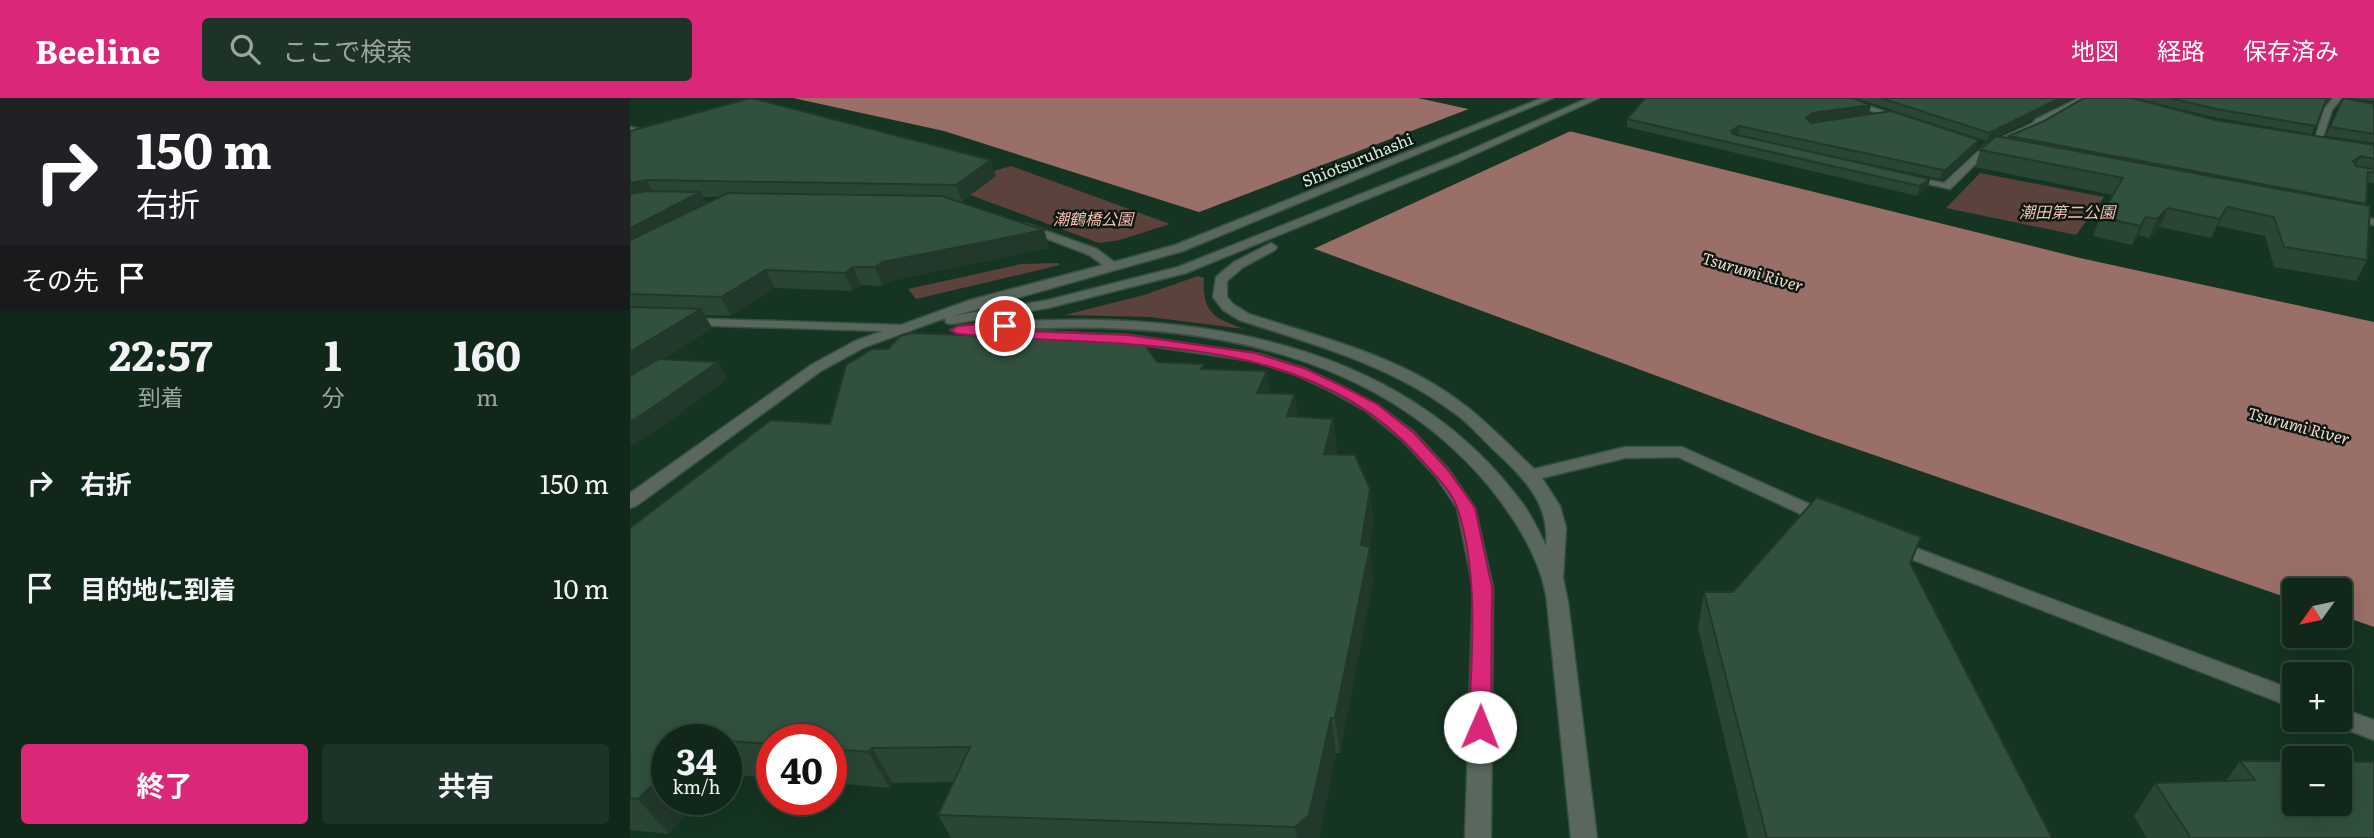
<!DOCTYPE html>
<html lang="ja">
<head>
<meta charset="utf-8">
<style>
	body { margin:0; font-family:Literata,"Noto Sans JP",serif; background:#1e3327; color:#f1f3f6; height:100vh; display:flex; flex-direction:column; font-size:26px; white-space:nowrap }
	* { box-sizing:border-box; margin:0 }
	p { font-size:23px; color:#9ca5a2 }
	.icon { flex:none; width:38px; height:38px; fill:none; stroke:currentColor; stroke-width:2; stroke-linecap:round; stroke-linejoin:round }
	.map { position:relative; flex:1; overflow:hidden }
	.details { display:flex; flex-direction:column; background:#10271a; width:630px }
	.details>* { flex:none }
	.guide { background:#202124; color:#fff; overflow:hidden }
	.needle { width:46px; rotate:237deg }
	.controls { position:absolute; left:1652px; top:480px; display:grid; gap:14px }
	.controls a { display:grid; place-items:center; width:70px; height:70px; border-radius:7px; background:#10271a; box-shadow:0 7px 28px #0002,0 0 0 2px #304439; font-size:35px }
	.speed { position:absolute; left:21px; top:626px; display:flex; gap:14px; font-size:35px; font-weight:700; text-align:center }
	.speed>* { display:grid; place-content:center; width:91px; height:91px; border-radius:50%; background:#10271a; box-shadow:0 7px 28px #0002,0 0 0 2px #304439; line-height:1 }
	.speed small { font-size:18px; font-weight:400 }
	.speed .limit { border:10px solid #d22; background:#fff; color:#111 }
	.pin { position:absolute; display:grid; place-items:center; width:60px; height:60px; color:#fff; margin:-30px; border:4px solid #fff; border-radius:50%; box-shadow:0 2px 7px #0007 }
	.me { position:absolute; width:77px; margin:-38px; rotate:1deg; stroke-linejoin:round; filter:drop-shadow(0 0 5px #0008) }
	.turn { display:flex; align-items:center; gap:24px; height:147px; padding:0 21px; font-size:32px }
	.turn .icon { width:91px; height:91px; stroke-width:2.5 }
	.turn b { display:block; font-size:49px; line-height:60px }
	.then { display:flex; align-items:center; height:66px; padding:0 21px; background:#0003; gap:14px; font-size:26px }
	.eta { display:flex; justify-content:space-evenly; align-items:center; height:119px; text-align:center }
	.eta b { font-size:42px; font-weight:700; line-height:49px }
	.cta { display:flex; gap:14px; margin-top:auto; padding:14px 21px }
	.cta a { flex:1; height:80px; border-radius:7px; background:#db2777; color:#fff; font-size:28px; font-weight:700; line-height:80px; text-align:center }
	.cta a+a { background:#1e3327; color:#f1f3f6 }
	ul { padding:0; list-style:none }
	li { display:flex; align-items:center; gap:21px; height:105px; padding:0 21px }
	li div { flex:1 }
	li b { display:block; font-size:26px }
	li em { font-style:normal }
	header { display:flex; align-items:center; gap:42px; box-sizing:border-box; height:98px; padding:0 35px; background:#db2777; color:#fff }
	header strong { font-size:33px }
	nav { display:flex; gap:38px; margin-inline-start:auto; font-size:24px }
	.search { width:490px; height:63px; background:#1e3327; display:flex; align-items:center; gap:18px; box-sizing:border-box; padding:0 24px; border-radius:7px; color:#9ca5a2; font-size:26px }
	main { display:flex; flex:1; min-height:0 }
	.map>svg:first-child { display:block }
	.green { fill:#5b423d }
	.water { fill:#9a6f67 }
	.pier { fill:#153422 }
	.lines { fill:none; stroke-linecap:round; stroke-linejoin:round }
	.minor-casing { stroke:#355140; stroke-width:3 }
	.minor { fill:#59675e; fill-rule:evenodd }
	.wall { fill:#2a4534; fill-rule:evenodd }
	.shaded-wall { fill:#22382b }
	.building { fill:#31503d; stroke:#22382b; stroke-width:2 }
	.route { fill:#db2777; stroke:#8e194d; stroke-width:2 }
	.labels { text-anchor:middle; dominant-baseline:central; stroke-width:5; stroke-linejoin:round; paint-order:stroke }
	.far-street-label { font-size:16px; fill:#daebdf; stroke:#0c1910 }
	.far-park-label { font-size:16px; font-style:italic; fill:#f8beb3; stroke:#0c1910 }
	.far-water-label { font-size:16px; font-style:italic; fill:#f6d8d2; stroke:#0c1910 }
</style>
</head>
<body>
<header>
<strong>Beeline</strong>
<div class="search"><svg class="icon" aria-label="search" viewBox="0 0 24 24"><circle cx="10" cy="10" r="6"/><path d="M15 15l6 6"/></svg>ここで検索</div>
<nav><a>地図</a><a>経路</a><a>保存済み</a></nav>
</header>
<main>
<section class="details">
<div class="guide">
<div class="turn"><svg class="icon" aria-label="right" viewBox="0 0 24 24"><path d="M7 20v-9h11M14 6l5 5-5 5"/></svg><div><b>150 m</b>右折</div></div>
<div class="then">その先<svg class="icon" aria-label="arrive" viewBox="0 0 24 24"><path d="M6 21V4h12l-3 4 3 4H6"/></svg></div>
</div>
<div class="eta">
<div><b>22:57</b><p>到着</p></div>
<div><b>1</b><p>分</p></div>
<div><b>160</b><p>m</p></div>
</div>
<ul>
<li><svg class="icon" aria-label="right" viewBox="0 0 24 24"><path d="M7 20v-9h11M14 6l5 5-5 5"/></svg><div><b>右折</b></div><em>150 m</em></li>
<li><svg class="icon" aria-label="arrive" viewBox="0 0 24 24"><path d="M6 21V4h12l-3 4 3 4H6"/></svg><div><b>目的地に到着</b></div><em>10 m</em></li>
</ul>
<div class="cta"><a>終了</a><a>共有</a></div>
</section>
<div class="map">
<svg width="1744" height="740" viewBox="0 0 1744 740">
	<rect width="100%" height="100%" fill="#153422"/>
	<path class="green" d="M381,68L540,126L490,142L469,145L340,97L343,79Z
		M1350,75L1474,99L1446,137L1316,110Z
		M428,165L430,167L286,201L278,191L391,166Z
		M568,178L574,180C572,215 584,220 614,231L520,219L435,217L514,197Z"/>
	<path class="water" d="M163,0H788L943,34L1450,160L1744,224V529L1710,517V492H1664V502L1186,337L685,151L314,33Z"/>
	<path class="pier" d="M844,9L945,31L679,153L564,116Z"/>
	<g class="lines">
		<g class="minor-casing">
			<path id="minor" d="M912,0H923L553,153L323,218L418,202L548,169L824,59L958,0H969L830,63L556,175L418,210L321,226L316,225L315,220L235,249L191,273L6,408L0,410V395L181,267L225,243L253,233L56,227L49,223L51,220L271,227L340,202L473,167L459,157L389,130V126H397L467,151L484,164L545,147Z
				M1205,0H1217L1279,22L1272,24Z
				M1449,0H1460L1413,25L1410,29L1361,51L1320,91L1271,80L1276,77L1314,85L1355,47L1403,25L1406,21Z
				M1703,0H1712L1702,12L1692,42L1684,44L1694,11Z
				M0,29L17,32L19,34L0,43V37L3,35H0Z
				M1716,116L1744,121V127L1712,121L1710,119Z
				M641,145L647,149L645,152L612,170L597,183V199L603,206L619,216C693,240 775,259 837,309C861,328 882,350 904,371L995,349H1052L1204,417L1206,421L1197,427L1190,425L1048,359L995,360L912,380L930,408L936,430L933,480L938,504L967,740H941L917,504C912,462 884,419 858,387C729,233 515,217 328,236L321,232L328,228C530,208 763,229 893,406C902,418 909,434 916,448C920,406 895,381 866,354C852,341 839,325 823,314C760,267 683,246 609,222L593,212L583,199L586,179L604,164Z
				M374,232L499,237L630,256L676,271L712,288L748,307L784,334L819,372L845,410L863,489L861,740H835L843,489L827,410L806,379L772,342L736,313L702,294L666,277L623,263L499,245L369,239L367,236Z
				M1262,441L1664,592V610L1255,451L1252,447L1255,443Z
				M1710,610L1744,622V642L1702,626L1699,621H1710Z"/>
		</g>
		<use href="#minor" class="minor"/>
	</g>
	<path class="wall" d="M1225,0H1443L1366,39L1378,41L1379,38L1585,22L1744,47V85L1737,84L1735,107L1737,162L1726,183L1644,169L1635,138L1588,128L1581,140L1530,129L1519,140L1509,137L1502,147L1463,138L1470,119L1483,97L1345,69L1350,52L1365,39L1357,43Z
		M1504,0H1700L1693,8L1682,36L1583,19Z
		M1715,0H1744V3Z
		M1744,6V45L1696,38L1709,8Z
		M1239,15L1180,24L1346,51L1315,81H1310L1107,37L1298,90L1287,98L997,29V21Z
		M0,33L366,78L332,103H328L414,132L419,150L260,183L253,188L231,187L222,193L145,190L101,218L75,217L82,230L34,261L88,264L97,281L27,332L0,348ZM73,99H89L76,105Z
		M527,264L575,271L640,296L668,319L703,321L707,352L706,356L740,391L743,424L739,449L743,482L710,655H706L689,740H321L308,717L323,684L263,685L260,690L201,685V642H142V680L96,676V642H37L39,736L0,732V430L200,326Z
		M1291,439L1281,467L1422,740H1118L1068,530L1074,494H1103Z
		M1610,663L1744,740H1517L1504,718L1525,685L1596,683Z"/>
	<path class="shaded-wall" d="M1430,0H1443L1357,43L1359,35Z
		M1241,7L1239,15L1182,23L1174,29L1176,20L1183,15Z
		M1109,28L1108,36L1099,41L1101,33Z
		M1349,42L1346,51L1315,81H1310L1313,72Z
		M1731,58L1726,67L1723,63Z
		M361,62L366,78L332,103L326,87Z
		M1300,81L1298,90L1287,98L1289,88Z
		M17,82L25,98L0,103V85Z
		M71,94L79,110L0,152V130Z
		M1597,109L1588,128L1581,140L1590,121Z
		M1538,110L1530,129L1519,140L1527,121Z
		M1516,119L1509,137L1502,147L1510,128Z
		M414,132L419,150L260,183L253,188L245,169L253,164Z
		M223,169L231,187L222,193L215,175Z
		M136,172L145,190L101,218L91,199Z
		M71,211L82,230L0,282V254Z
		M88,264L97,281L27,332L0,348V324Z
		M637,273L642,303L627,295Z
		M665,296L669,326L657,318Z
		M703,321L707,352L698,388L694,356Z
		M740,391L743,424L739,450L740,449L743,482L710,655L705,620Z
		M701,620L706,655L689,740H667L665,729Z
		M242,650L263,685L260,690L238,654Z
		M37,672V702H71L39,736L8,701Z"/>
	<path class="building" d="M121,0L361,62L326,87L17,82L0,85V33Z
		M1015,0H1222L1241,7L1183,15L1176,20L1181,25L1261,13L1349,42L1317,71L1313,72L1109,28L1101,33L1103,36L1300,81L1289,88L997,21Z
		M1251,0H1430L1359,35Z
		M1454,0H1502L1585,22L1744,47V61L1731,58L1723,63L1726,68L1744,71V75L1738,74L1736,106L1379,38L1414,23Z
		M1540,0H1697L1686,28L1586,11Z
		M1713,0L1744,6V36L1700,29Z
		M1366,38L1740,108L1737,162L1654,149L1644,119L1597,109L1590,121L1538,110L1527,121L1516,119L1510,128L1470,119L1493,80L1350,52Z
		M17,93L71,94L0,130V96Z
		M98,95L312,98L414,132L253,164L245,169H223L215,175L136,172L91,199L0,196V142Z
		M0,209L71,211L0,254Z
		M282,235L513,244L527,264L574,266L571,271L637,273L627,295L665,296L657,318L703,321L694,356L725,357L740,391L731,447L740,449L705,620H701L679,717L665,729L308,717L340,649L242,650L238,654L201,651V642H142V646L69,641L67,642H37V672L8,701L0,700V430L141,322L200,326L216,267L242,251H258L270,238Z
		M29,261L88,264L16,314L0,324V278Z
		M1187,399L1291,439L1280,465L1422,740H1137L1074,494H1103Z
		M1610,663H1664V705H1710V663L1744,664V740H1561L1525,685L1625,682Z"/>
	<path class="route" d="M375,224L381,228L380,230L369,232L499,237L625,255L676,271L712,288L747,306L784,335L818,372L845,410L862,489L861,629L858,635L850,637L842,635L839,629C841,556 850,482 828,412C822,392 801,373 787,357C672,229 483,251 328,236L321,232L328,228Z"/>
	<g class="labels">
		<g class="far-street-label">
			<text transform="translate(727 61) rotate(-22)">Shiotsuruhashi</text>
		</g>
		<g class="far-park-label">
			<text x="1437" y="113">潮田第二公園</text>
			<text x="463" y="120">潮鶴橋公園</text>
		</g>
		<g class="far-water-label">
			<text transform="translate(1123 173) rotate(16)">Tsurumi River</text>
			<text transform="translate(1669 327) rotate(15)">Tsurumi River</text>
		</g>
	</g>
</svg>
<div class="controls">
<a><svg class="needle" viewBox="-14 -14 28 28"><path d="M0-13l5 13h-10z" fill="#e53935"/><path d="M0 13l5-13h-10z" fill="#9ca5a2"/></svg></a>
<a>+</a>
<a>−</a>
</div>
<div class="speed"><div>34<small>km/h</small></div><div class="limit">40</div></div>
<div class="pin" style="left:375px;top:228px;background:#d93025"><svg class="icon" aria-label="arrive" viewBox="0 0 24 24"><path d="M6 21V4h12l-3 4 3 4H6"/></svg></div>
<svg class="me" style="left:850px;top:629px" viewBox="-20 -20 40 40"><circle r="19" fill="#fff"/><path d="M0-13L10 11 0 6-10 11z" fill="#db2777"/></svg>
</div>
</main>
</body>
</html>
